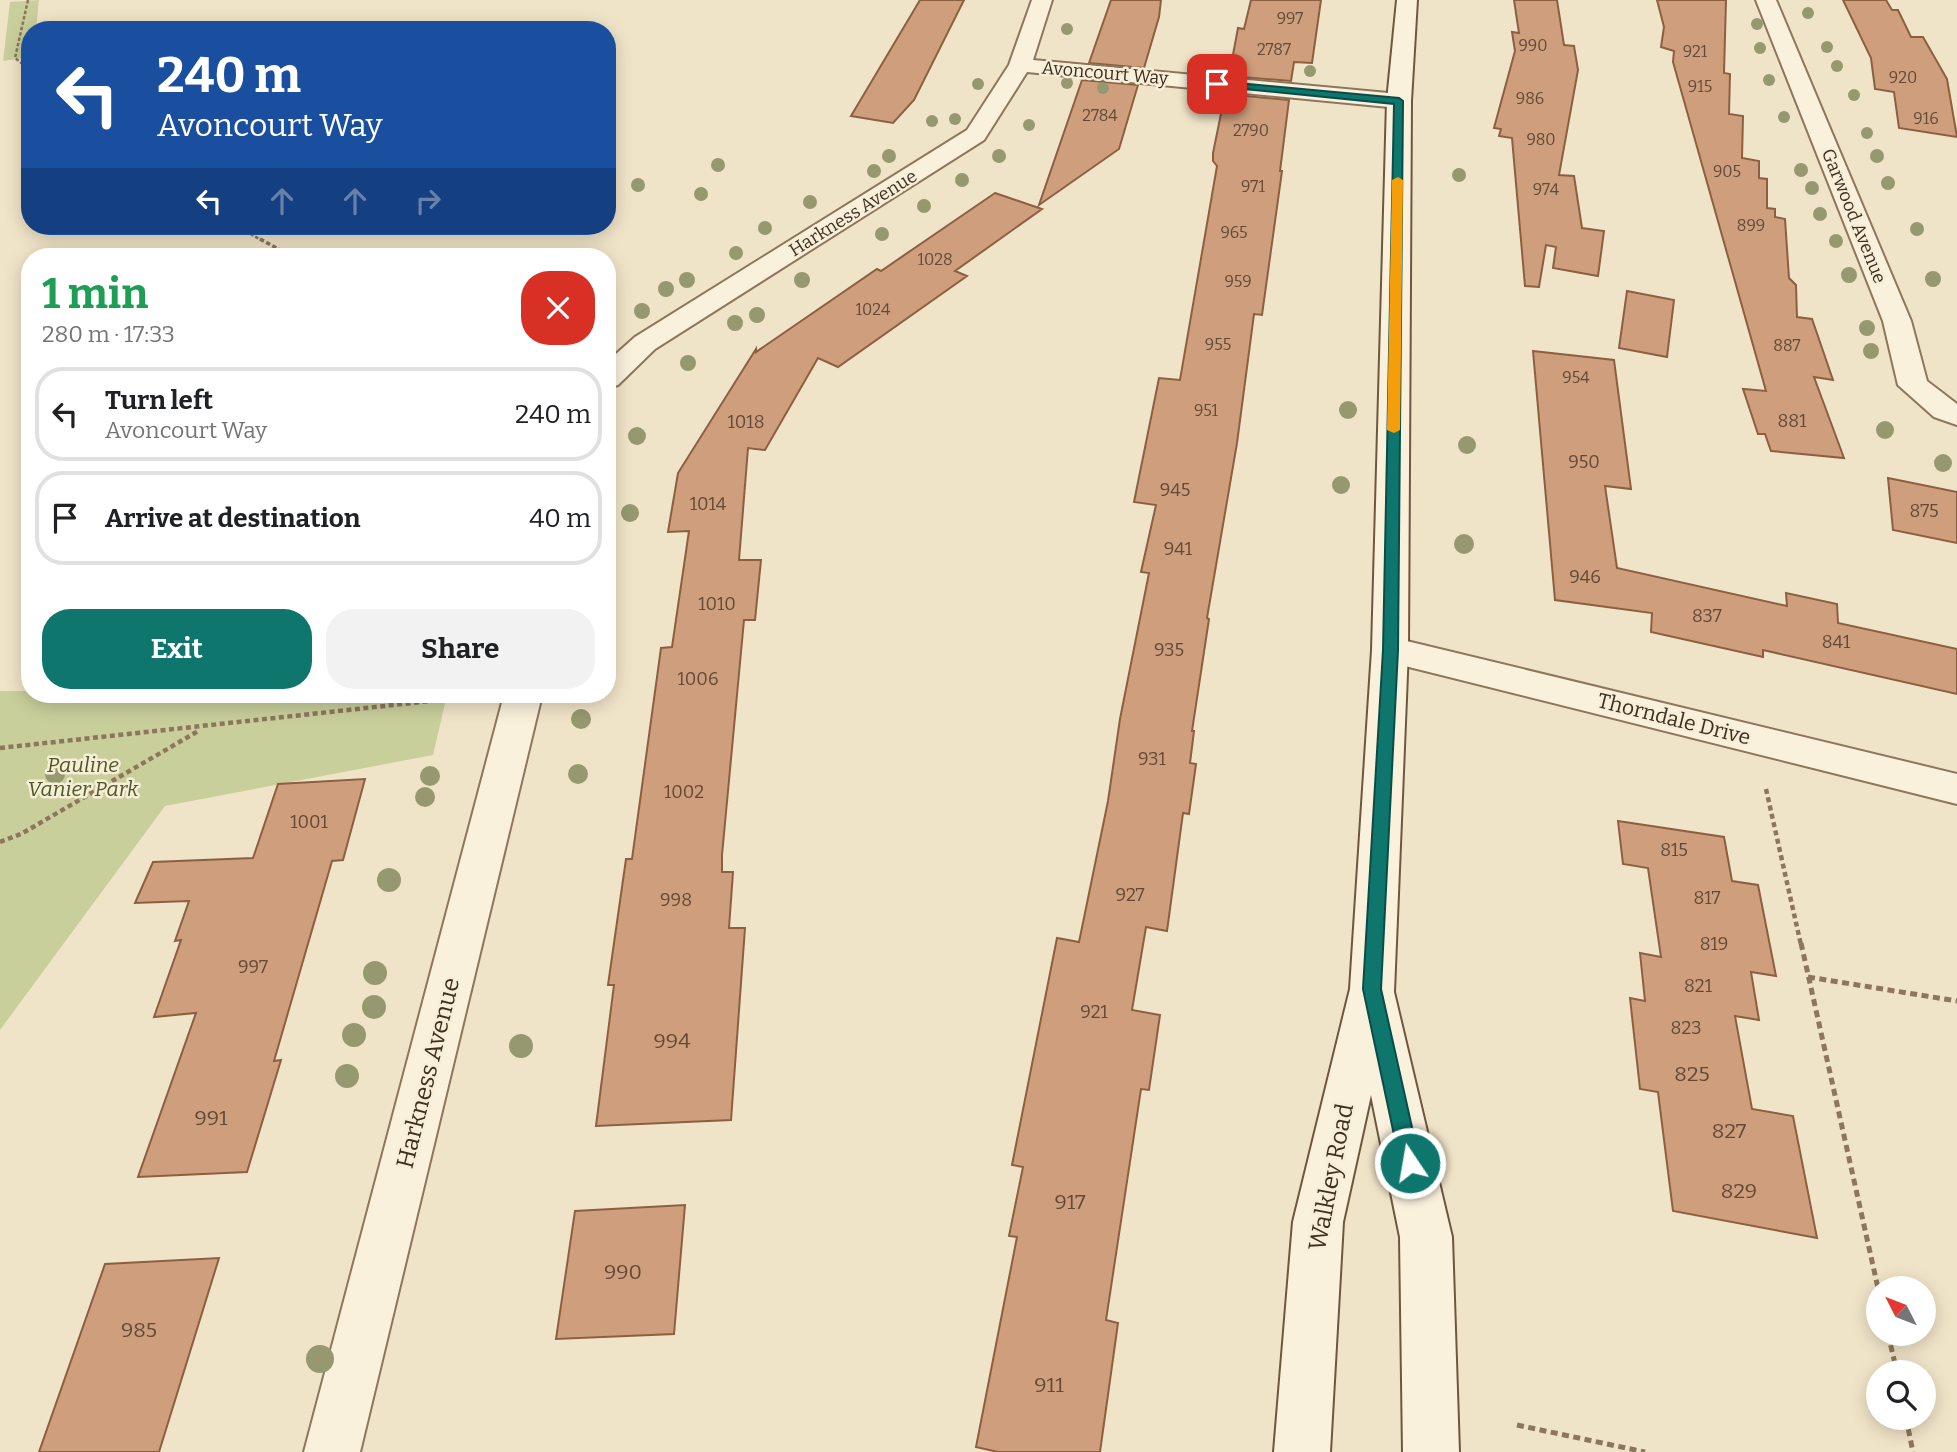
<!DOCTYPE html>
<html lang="en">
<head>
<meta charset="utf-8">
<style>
	body { margin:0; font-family:Bitter,serif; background:#f2f2f2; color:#202124; height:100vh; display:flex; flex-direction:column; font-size:26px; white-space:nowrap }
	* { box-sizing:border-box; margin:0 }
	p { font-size:23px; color:#757577 }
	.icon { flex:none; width:38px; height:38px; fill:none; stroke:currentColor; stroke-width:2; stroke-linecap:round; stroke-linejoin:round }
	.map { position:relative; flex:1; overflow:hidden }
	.panel { position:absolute; left:21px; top:248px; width:595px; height:455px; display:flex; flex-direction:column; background:#fff; border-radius:28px; box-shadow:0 4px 18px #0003 }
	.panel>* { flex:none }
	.banner { position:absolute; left:21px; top:21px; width:595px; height:214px; border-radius:28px; box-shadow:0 4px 18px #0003; background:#1a4fa0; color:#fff; overflow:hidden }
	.needle { width:46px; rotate:312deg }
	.tools { position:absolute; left:1866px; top:1276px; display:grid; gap:14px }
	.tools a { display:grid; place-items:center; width:70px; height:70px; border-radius:50%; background:#fff; box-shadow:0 4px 18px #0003; font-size:35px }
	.pin { position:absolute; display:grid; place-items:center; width:60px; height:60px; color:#fff; margin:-30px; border-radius:14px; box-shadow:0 4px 10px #0006 }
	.me { position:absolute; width:77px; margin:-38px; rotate:348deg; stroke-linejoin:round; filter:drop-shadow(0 0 5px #0008) }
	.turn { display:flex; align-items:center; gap:24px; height:147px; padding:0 21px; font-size:32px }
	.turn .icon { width:91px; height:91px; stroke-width:2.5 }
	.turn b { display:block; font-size:49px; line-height:60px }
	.lanes { display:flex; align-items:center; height:66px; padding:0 21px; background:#0003; justify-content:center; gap:35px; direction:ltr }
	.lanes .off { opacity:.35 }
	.round { display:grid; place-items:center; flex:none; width:74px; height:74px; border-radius:28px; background:#f2f2f2 }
	.head { display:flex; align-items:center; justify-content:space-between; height:119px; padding:0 21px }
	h1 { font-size:42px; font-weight:700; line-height:52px; color:#1e9e55 }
	.cta { display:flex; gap:14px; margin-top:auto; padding:14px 21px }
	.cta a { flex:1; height:80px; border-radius:28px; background:#0f766e; color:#fff; font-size:28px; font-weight:700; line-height:80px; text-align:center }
	.cta a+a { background:#f2f2f2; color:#202124 }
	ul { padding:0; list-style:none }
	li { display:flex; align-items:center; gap:21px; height:94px; margin:0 14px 10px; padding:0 7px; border:4px solid #e0e0e0; border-radius:28px }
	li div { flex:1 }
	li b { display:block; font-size:26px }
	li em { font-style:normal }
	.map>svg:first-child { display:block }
	.green { fill:#c9cf9b }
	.building { fill:#cf9f7d; stroke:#8d5f41; stroke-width:2 }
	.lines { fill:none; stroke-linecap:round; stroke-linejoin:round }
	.minor-casing { stroke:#8d765c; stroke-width:4 }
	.secondary-casing { stroke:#6f573f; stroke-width:4 }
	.path-far3 { stroke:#8d765c; stroke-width:2.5; stroke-dasharray:3.5 2; stroke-linecap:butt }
	.path-far2 { stroke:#8d765c; stroke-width:3.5; stroke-dasharray:4.5 2.5; stroke-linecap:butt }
	.path-far1 { stroke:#8d765c; stroke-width:4.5; stroke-dasharray:5 3.5; stroke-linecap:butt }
	.path { stroke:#8d765c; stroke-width:5; stroke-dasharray:7 4.5; stroke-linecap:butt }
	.minor { fill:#faf1dc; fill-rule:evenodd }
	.secondary { fill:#faf1dc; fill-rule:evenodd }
	.tree { fill:#96986f }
	.route { fill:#0f766e; stroke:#0a4d48; stroke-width:2 }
	.slow { fill:#f59e0b }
	.labels { text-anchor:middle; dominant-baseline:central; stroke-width:5; stroke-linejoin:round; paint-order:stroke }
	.far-number-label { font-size:16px; fill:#624a37 }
	.far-street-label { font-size:18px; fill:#3d2e20; stroke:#f7eed8 }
	.number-label { font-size:18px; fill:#624a37 }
	.street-label { font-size:21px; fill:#3d2e20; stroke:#f7eed8 }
	.park-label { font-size:21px; font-style:italic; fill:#4d5a26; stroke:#f7eed8 }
	.near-number-label { font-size:21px; fill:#624a37 }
	.near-street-label { font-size:24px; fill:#3d2e20; stroke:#f7eed8 }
</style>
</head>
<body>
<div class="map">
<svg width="1957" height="1452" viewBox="0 0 1957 1452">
	<rect width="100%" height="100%" fill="#f0e4c8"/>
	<path class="green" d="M39,0L36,30H30V57L3,61L10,2Z
		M0,691H30V695H447L433,755L165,806L0,1030Z"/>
	<path class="building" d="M920,0H964L914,100L893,123L851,116Z
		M1111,0H1161L1159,17L1144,68L1089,63Z
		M1251,0H1321L1312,63L1294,62L1291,81L1229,76L1238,28L1244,29Z
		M1514,0H1557L1564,45L1574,46L1578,70L1559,175L1574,176L1582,228L1604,231L1598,276L1553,268L1556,247L1546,245L1539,287L1525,286L1512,138L1499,136L1501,129L1494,128L1515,51L1512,32L1519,33Z
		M1657,0H1726L1724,73L1730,74L1729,114L1743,116L1742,158L1759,161V178L1767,179V208L1775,209V217L1785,219L1789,278L1796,285L1797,317L1812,319L1833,380L1814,377L1844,458L1771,451L1765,434H1758L1743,389L1766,391L1673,62L1674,51L1661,47L1664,27Z
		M1843,0H1886L1892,10H1898L1911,37H1923L1947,79L1957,137L1899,128L1894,92L1875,89L1871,58Z
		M1082,80L1138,85L1119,149L1039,205Z
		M1225,94L1289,100L1280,171H1282L1262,315L1254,314L1237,443L1207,618L1209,619L1192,731H1194L1190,763L1196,764L1189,814L1183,813L1167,931L1146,927L1132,1010L1160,1015L1149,1090L1141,1089L1106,1320L1118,1323L1100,1452H998L976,1447L1017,1237L1009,1236L1023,1167L1012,1165L1057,938L1079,942L1108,801L1120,719L1149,573L1141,572L1156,505L1134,502L1159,378L1180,380L1217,166L1213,161V153Z
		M995,193L1042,209L955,271L967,276L838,367L818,358L765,450L748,448L739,560H761L755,620H744L722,855V872H733L729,928H745L731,1120L596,1126L614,985H608L626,859H632L661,648L672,647L689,531L668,532L678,473L756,349V352L877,269L881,271Z
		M1627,291L1674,300L1667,357L1619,348Z
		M1533,351L1614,360L1631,489L1605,486L1617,568L1787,606L1786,593L1837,604L1838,623L1957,649V694L1763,650V657L1651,632L1652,613L1555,600Z
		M1888,478L1957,492V543L1893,530Z
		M365,779L343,860L332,861L274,1061L281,1060L247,1172L138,1177L196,1013L154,1017L181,940L175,941L189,901L135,903L153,862L253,858L278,784Z
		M1618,821L1724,837L1732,881L1758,885L1776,976L1751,972L1759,1020L1735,1016L1752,1109L1793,1116L1817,1238L1673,1211L1658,1092L1640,1089L1630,998L1645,1001L1640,953L1661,957L1648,868L1623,864Z
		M685,1205L674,1334L556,1339L575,1211Z
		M219,1258L159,1452H39L105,1264Z"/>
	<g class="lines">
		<g class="minor-casing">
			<path id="minor" d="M1032,0H1052L1033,60L1399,94L1407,96L1411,101L1407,106L1399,108L1027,72L984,140L655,349L618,385L607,388V362L635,337L967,130L1009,65Z
				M1756,0H1776L1911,321L1927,381L1957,404V425L1934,417L1898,385L1883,321Z
				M1390,637L1957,774V804L1377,659L1372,650L1377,641Z
				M504,695H542L360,1452H304Z"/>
		</g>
		<g class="secondary-casing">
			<path id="secondary" d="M1397,0H1417L1411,101L1408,650L1394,992L1452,1237L1459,1452H1403L1400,1237L1371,1095L1343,1222L1330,1452H1274L1293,1222L1350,989L1372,650L1387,101Z"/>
		</g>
		<path class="path-far3" d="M28,0L15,58L30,70
			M236,226L263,241"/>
		<path class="path-far2" d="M260,239L293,257"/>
		<path class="path-far1" d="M0,748L476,696
			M1766,789L1801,945
			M0,842L21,834L200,730"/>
		<path class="path" d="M1801,943L1878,1288
			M1808,977L1957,1001
			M1888,1334L1897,1372
			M1906,1418L1913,1452
			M1517,1425L1645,1452"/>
		<use href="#minor" class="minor"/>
		<use href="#secondary" class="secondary"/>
	</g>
	<g class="tree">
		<circle cx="1808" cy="13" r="6"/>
		<circle cx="1757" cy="24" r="6"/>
		<circle cx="1067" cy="29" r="6"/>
		<circle cx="1827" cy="47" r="6"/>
		<circle cx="1760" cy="48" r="6"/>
		<circle cx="1225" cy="64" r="6"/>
		<circle cx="1837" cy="66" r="6"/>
		<circle cx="1310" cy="71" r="6"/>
		<circle cx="1769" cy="80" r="6"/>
		<circle cx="1067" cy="83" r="6"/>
		<circle cx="978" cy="84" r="6"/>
		<circle cx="1103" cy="88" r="6"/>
		<circle cx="1854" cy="95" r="6"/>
		<circle cx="1784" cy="117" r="6"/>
		<circle cx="955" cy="119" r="6"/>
		<circle cx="932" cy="121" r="6"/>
		<circle cx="1029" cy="125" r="6"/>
		<circle cx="1867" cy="133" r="6"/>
		<circle cx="889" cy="156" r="7"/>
		<circle cx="999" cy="156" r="7"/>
		<circle cx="1877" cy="156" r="7"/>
		<circle cx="718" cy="165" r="7"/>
		<circle cx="1801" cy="170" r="7"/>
		<circle cx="874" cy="171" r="7"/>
		<circle cx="1459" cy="175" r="7"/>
		<circle cx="962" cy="180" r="7"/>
		<circle cx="1888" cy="183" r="7"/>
		<circle cx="638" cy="185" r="7"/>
		<circle cx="1812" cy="188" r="7"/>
		<circle cx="701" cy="194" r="7"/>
		<circle cx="810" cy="202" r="7"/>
		<circle cx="924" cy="206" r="7"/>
		<circle cx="1820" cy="214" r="7"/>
		<circle cx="765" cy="228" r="7"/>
		<circle cx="1917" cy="229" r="7"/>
		<circle cx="882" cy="234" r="7"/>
		<circle cx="1836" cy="241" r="7"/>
		<circle cx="736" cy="253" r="7"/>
		<circle cx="1849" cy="275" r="8"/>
		<circle cx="1933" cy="279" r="8"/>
		<circle cx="687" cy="280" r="8"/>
		<circle cx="802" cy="280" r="8"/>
		<circle cx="666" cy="289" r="8"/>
		<circle cx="642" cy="311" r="8"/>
		<circle cx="757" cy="315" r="8"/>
		<circle cx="735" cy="323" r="8"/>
		<circle cx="1867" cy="328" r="8"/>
		<circle cx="1871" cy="351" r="8"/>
		<circle cx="688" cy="363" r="8"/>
		<circle cx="1348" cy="410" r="9"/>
		<circle cx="1885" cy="430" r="9"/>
		<circle cx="637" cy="436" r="9"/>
		<circle cx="1467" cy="445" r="9"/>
		<circle cx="1943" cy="463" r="9"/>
		<circle cx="1341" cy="485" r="9"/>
		<circle cx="630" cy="513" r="9"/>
		<circle cx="1464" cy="544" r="10"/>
		<circle cx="581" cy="719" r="10"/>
		<circle cx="55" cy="774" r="10"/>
		<circle cx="578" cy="774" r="10"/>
		<circle cx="430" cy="776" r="10"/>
		<circle cx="425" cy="797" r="10"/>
		<circle cx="389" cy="880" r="12"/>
		<circle cx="375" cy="973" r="12"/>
		<circle cx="374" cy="1007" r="12"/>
		<circle cx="354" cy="1035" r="12"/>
		<circle cx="521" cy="1046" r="12"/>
		<circle cx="347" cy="1076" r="12"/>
		<circle cx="320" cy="1359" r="14"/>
	</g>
	<path class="route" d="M1217,81L1399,98L1403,101L1398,650L1381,989L1420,1163L1417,1170L1410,1173L1403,1170L1400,1163L1363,989L1383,650L1394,104L1214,86L1212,84Z"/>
	<path class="slow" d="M1398,177L1403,180L1400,430L1394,433L1387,430L1392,180Z"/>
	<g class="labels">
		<g class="far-number-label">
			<text x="1290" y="18">997</text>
			<text x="1533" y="45">990</text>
			<text x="1274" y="49">2787</text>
			<text x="1695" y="51">921</text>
			<text x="1903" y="77">920</text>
			<text x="1700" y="86">915</text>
			<text x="1530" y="98">986</text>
			<text x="1100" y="115">2784</text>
			<text x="1926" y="118">916</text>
			<text x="1251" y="130">2790</text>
			<text x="1541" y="139">980</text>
			<text x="1727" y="171">905</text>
			<text x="1253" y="186">971</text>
			<text x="1546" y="189">974</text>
			<text x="1751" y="225">899</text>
			<text x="1234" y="232">965</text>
			<text x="935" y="259">1028</text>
			<text x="1238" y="281">959</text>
			<text x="873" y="309">1024</text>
			<text x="1218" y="344">955</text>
			<text x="1787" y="345">887</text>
			<text x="1576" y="377">954</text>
			<text x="1206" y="410">951</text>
		</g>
		<g class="far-street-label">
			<text transform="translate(1105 73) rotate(5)">Avoncourt Way</text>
			<text transform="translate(853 213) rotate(-32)">Harkness Avenue</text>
			<text transform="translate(1854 216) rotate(68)">Garwood Avenue</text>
		</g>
		<g class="number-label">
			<text x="1792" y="421">881</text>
			<text x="746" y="422">1018</text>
			<text x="1584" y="462">950</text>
			<text x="1175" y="490">945</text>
			<text x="708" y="504">1014</text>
			<text x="1924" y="511">875</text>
			<text x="1178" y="549">941</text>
			<text x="1585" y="577">946</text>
			<text x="717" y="604">1010</text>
			<text x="1707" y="616">837</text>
			<text x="1836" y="642">841</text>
			<text x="1169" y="650">935</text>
			<text x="698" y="679">1006</text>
			<text x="1152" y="759">931</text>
			<text x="684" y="792">1002</text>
			<text x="309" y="822">1001</text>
			<text x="1674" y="850">815</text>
			<text x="1130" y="895">927</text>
			<text x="1707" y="898">817</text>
			<text x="676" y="900">998</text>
			<text x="1714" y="944">819</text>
			<text x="253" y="967">997</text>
			<text x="1698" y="986">821</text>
			<text x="1094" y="1012">921</text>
			<text x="1686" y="1028">823</text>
		</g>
		<g class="street-label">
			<text transform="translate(1674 719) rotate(14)">Thorndale Drive</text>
		</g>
		<g class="park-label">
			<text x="83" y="765">Pauline<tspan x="83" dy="24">Vanier Park</tspan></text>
		</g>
		<g class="near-number-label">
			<text x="672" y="1041">994</text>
			<text x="1692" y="1074">825</text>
			<text x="211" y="1118">991</text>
			<text x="1729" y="1131">827</text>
			<text x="1739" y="1191">829</text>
			<text x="1070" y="1202">917</text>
			<text x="623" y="1272">990</text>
			<text x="139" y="1330">985</text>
			<text x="1049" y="1385">911</text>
		</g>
		<g class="near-street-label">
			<text transform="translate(428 1073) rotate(-76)">Harkness Avenue</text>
			<text transform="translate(1331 1177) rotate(-79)">Walkley Road</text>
		</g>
	</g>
</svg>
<div class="tools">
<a><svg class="needle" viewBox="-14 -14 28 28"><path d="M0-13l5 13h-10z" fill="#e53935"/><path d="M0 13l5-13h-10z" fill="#757577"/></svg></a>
<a><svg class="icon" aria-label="search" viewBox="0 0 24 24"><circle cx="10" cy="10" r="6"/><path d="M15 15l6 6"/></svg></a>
</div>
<div class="pin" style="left:1217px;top:84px;background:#d93025"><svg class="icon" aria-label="arrive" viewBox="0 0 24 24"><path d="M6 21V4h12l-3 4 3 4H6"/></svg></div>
<svg class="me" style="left:1410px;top:1163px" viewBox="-20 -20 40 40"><circle r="17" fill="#0f766e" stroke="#fff" stroke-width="3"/><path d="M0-11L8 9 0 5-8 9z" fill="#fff"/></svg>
<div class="banner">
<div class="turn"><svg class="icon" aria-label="left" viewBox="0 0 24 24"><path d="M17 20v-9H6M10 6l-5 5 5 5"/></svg><div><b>240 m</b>Avoncourt Way</div></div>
<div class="lanes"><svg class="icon" aria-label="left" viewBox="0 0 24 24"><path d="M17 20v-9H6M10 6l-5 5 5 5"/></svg><svg class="icon off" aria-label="ahead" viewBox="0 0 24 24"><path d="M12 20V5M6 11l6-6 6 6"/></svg><svg class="icon off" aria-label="ahead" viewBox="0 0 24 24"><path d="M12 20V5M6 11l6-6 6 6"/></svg><svg class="icon off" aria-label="right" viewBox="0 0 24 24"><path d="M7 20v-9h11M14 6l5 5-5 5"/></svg></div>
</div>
<section class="panel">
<div class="head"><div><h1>1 min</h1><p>280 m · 17:33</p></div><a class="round" style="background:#d93025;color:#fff"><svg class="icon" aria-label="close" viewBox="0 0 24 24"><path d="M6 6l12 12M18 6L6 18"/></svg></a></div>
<ul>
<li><svg class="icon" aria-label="left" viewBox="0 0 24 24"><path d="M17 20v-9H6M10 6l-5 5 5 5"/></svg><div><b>Turn left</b><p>Avoncourt Way</p></div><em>240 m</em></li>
<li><svg class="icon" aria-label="arrive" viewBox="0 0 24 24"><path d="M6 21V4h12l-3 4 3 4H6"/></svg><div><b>Arrive at destination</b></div><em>40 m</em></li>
</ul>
<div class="cta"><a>Exit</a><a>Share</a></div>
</section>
</div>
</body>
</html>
